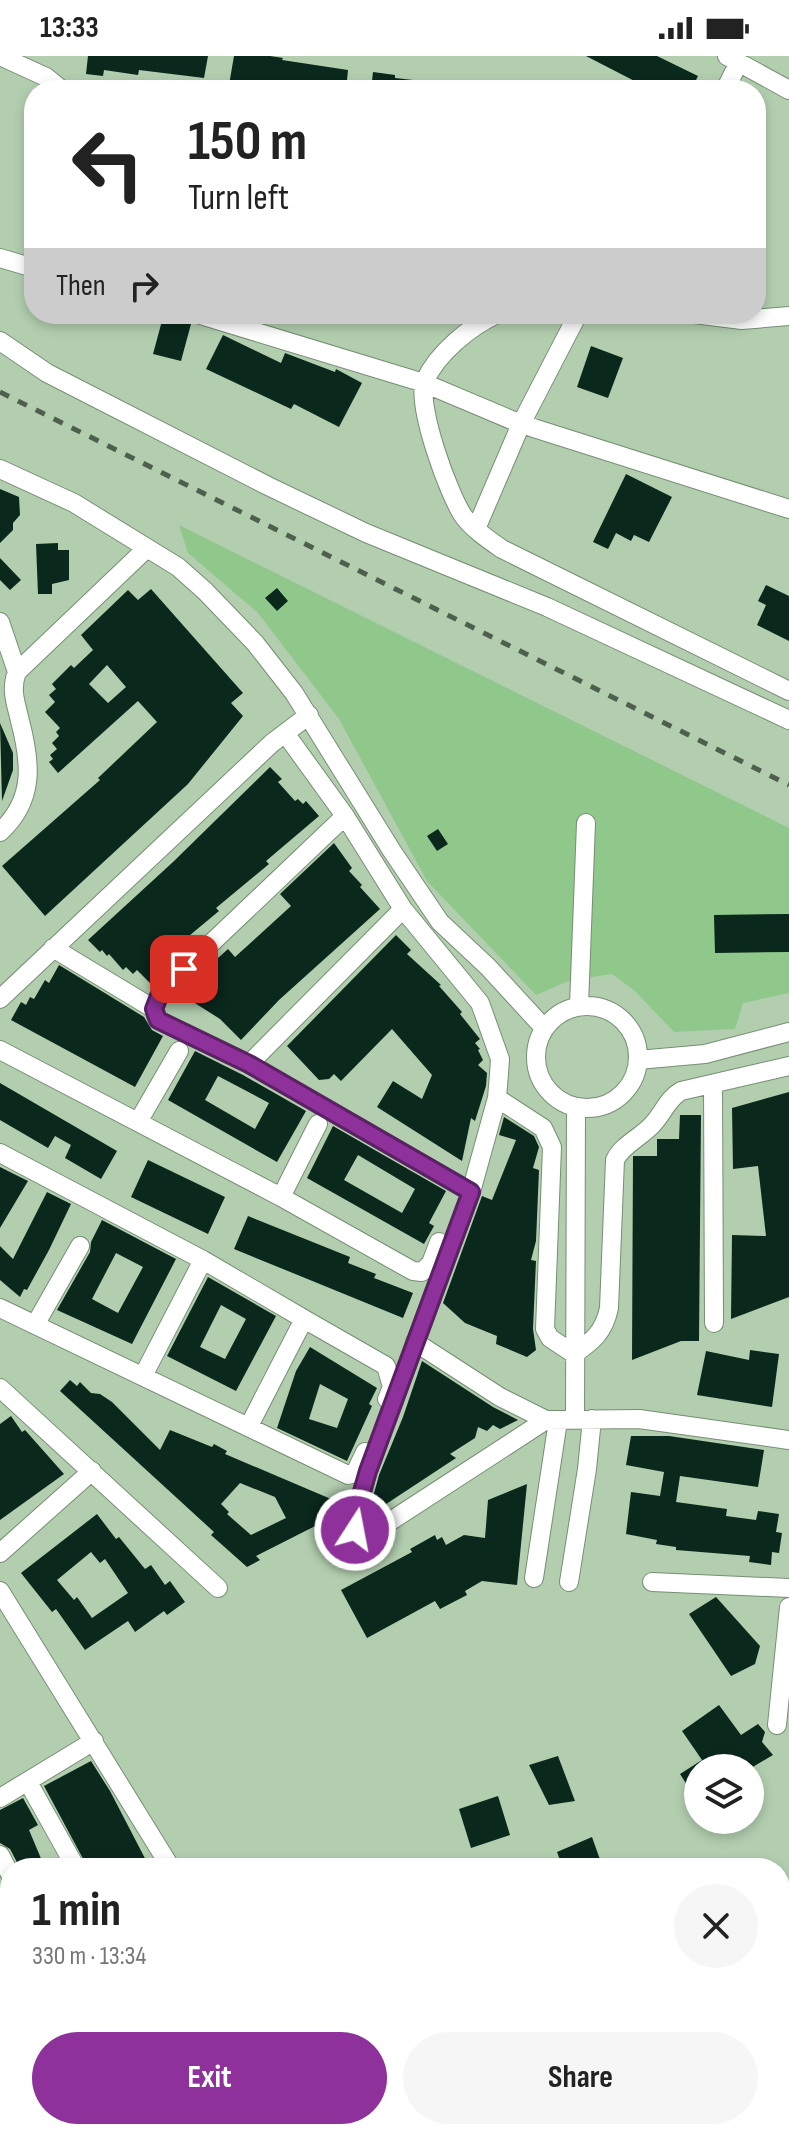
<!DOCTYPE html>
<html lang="en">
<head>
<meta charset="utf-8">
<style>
	body { margin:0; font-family:"Sofia Sans Condensed",sans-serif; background:#f6f6f6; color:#222; height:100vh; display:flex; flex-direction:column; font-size:30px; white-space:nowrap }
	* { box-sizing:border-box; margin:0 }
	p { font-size:26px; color:#767676 }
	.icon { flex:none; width:44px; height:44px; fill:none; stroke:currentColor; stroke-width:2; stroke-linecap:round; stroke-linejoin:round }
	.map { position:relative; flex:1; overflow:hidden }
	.panel { position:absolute; left:0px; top:1802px; width:790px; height:282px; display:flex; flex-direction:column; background:#fff; border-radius:32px 32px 0 0; box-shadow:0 4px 12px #0003 }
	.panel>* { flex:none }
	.guide { position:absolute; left:24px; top:24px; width:742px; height:244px; border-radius:32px; box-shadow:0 4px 12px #0003; background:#fff; color:#222; overflow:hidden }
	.controls { position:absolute; left:684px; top:1698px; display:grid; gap:16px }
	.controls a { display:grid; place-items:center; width:80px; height:80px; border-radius:50%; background:#fff; box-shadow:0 4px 12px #0003; font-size:40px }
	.pin { position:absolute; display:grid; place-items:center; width:68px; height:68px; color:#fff; margin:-34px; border-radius:16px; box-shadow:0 4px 12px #0006 }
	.me { position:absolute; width:88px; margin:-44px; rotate:11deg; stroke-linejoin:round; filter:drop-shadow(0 0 6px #0008) }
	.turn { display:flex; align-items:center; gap:28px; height:168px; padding:0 32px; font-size:36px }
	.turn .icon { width:104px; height:104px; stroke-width:2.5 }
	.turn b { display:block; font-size:56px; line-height:68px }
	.then { display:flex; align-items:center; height:76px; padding:0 32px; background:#0003; gap:16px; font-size:30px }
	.round { display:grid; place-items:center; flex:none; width:84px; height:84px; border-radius:42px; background:#f6f6f6 }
	.headline { display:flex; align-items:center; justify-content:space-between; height:136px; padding:0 32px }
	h1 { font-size:48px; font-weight:700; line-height:60px }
	.cta { display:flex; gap:16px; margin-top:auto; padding:16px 32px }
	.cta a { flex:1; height:92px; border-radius:48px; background:#8e319b; color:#fff; font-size:32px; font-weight:700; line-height:92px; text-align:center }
	.cta a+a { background:#f6f6f6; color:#222 }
	.status { display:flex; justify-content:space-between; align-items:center; height:56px; padding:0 40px; background:#fff; direction:ltr }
	.status svg { height:22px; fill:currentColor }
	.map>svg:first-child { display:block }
	.green { fill:#90c88b }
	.building { fill:#0a281c; fill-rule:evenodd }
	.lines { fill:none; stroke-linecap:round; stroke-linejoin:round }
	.minor-casing { stroke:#758f72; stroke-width:20 }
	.minor { stroke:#fff; stroke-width:18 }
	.rail { stroke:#4f5f4d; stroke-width:5; stroke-dasharray:10 10; stroke-linecap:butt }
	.route-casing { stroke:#5c2065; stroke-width:20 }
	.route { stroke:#8e319b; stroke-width:14 }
</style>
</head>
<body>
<div class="status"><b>13:33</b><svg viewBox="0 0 49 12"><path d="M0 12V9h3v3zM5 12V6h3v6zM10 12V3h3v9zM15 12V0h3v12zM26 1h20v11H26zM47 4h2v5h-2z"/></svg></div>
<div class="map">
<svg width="789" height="2083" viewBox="0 0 789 2083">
	<rect width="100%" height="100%" fill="#b2ceaf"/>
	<path class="green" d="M179,469L789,772V937L743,947L735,973L674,976L635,935L612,918L571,924L536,939L427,825L339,663L258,557L188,497Z"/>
	<path class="building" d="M88,0H208L204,22L139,14L138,19L104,14L103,20L86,18Z
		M234,0H270L283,2L282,4L348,14L346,34H255L229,29Z
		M586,0H657L698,20L691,34H652Z
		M373,16L395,19V22L422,25L421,34H371Z
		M163,261L191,268L181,305L153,298Z
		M223,279L281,307L285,297L335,316L336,313L362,327L339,371L294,348L291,353L206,313Z
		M591,290L623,302L608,342L577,331Z
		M626,418L672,441L649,486L634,479L631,485L616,477L608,493L593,486Z
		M0,433L19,441L20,459L13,467V474L0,487Z
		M58,487V494H69V524L52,528V538H38L36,488Z
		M0,502L21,524L10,534L0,524Z
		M766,529L789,540V585L757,569L766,549L758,545Z
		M277,532L288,545L277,555L265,542Z
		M151,533L243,637L231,647L243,660L188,728L45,860L2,810L100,724L98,722L157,666L138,645L58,717L49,706L53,703L50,699L57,693L52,687L59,680L56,676L60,672L45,656L55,646L49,639L56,633L52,628L71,609L74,612L93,594L81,579L128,534L138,544ZM107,609L126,631L108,647L89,628Z
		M0,667L13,697V714L2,745Z
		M270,711L282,723L278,726L295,745L298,743L303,748L306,745L319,760L266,805L269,808L216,852L219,855L154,909L161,917L150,927L137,914L133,918L126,911L123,914L109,898L107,900L102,894L100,896L88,884L173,806Z
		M438,773L448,788L437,795L427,780Z
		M334,787L352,812L349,815L362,829L360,831L380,853L279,944L241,984L220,963L179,937L228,893L235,901L291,850L280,838Z
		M789,858V896L715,897L714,859Z
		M396,879L411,894L407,898L441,929L439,930L462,956L460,958L480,983L475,987L480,993L478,994L483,1004L478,1009L487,1017L486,1030L475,1065L471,1062L462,1105L377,1051L393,1025L422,1043L432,1019L392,973L341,1025L334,1018L329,1023L319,1024L287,990Z
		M59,909L144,961L152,974L163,980L135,1031L11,964L21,946L26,949L30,941L34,943L45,924L49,927Z
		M195,995L243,1019L306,1055L277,1106L168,1044ZM218,1020L269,1047L255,1073L205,1044Z
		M0,1027L117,1095L101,1123L65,1102L71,1089L55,1080L48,1092L0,1064Z
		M789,1036V1241L731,1263L732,1179L766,1180L758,1110L733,1113L732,1052Z
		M680,1059H701L699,1285H681L632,1304L633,1100H657V1083H679Z
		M504,1061L534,1080L539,1091L533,1112L539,1114L536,1185L531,1204L536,1205L533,1273L536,1294L527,1301L496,1288L497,1280L465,1267L443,1247L482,1140L492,1144L516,1084L499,1079Z
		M333,1070L446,1135L429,1167L434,1170L424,1188L307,1122ZM358,1099L415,1133L402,1157L344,1124Z
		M148,1104L225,1141L208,1178L131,1141Z
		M0,1111L28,1125L0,1172Z
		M47,1136L71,1148L49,1194L27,1234L24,1233L20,1241L0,1224V1190L13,1203Z
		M248,1160L350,1201L348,1207L376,1218L374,1222L413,1237L403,1262L234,1193Z
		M102,1164L176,1203L132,1288L57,1254L90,1196L91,1186ZM116,1197L143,1211L118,1257L92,1243Z
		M208,1221L276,1260L236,1335L167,1300ZM221,1249L246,1263L225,1303L200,1291Z
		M310,1291L377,1332L369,1348L372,1350L347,1405L277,1372L296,1315ZM320,1328L348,1343L337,1372L309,1363Z
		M750,1294L779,1298L772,1351L697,1339L706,1295L749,1304Z
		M422,1305L493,1351L518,1364L500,1373L493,1369L487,1375L478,1371L475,1382L450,1398L456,1402L374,1456L370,1452L379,1419L403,1361Z
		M70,1324L77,1330L80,1326L91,1337L100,1338L112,1346L160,1394L170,1374L212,1391L214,1388L227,1395L225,1398L338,1446L333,1461L256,1500L260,1504L247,1511L211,1479L214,1476L60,1335ZM240,1427L275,1441L286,1462L251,1479L227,1458L229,1456L221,1448Z
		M11,1360L22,1376L25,1374L64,1418L0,1464V1368Z
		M631,1380H669L764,1394L758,1431L680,1420L676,1446L727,1453L726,1460L756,1464L758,1455L779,1458L776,1476L782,1477L779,1497L772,1496L771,1509L749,1506L750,1500L676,1494V1491L656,1488L657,1484L626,1478L631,1436L660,1440L664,1416L626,1409Z
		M527,1428L517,1529L482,1525L465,1535L467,1539L440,1553L435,1545L367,1582L341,1534L412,1496L410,1493L435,1479L437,1484L442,1481L446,1489L464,1479L485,1482L488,1444Z
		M97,1458L116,1483L119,1481L145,1513L151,1509L165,1529L170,1525L185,1546L167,1559L164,1555L135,1576L128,1565L85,1594L56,1553L52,1556L21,1517ZM91,1496L100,1507L105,1503L128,1537L92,1562L77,1541L74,1544L57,1524Z
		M716,1541L760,1590L755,1608L731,1620L689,1558Z
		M719,1649L741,1679L758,1668L765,1676L762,1686L773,1699L751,1712H698V1727L689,1732L680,1718L702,1704L682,1675Z
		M558,1700L575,1745L549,1749L529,1709Z
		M91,1705L110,1735L150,1812H88L44,1730Z
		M498,1740L510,1779L471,1792L459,1753Z
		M23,1742L38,1769L29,1774L45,1812H20L10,1793L0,1787V1754Z
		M592,1781L603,1812H563L557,1796Z"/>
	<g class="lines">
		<g class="minor-casing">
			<path id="minor" d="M0,0L46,21L62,34
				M727,0L789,34
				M725,34L739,6
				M0,202L34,212
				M197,258L424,327L521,368L789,453
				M497,258C471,270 437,297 425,325C416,349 449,440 464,461C474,474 489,484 502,493L789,635
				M694,258L742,264L789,260
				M0,285L47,317L268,430L366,477L547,551L789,664
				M0,413L74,447L178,511L205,535L255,587L294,637L392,795L440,866L488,911L544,972
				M476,473L521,368L578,258
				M0,566L17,616
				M285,677L345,760L403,853L480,947L500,1003L499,1018L497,1042L471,1136
				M345,760L161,935C157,946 151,953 158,964L249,1008L471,1136L368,1415L353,1467L355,1474L363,1479L383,1470L546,1364
				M0,776C35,744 31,707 20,665C16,647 10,634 17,616L147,492
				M53,892L154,953
				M0,943L272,687L309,659
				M579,949L586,767
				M536 1001a51 51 0 1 1 102 0a51 51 0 1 1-102 0Z
				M0,994L281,1141L413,1215L422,1216L431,1207L439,1186
				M638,1004L705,998L789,976
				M249,1008L403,853
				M713,1028L714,1267
				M497,1042L543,1072L552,1091L545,1273L550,1282L574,1298C593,1285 604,1276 609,1252L615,1104C622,1089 640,1082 652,1069C663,1058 667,1043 681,1035L789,1010
				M138,1066L179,995
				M0,1097L203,1204L304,1263L249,1370
				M281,1141L318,1068
				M0,1252L348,1419L355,1417L365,1396
				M304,1263L386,1310L392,1331L387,1343
				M35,1269L80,1190
				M415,1286L500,1341L546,1364L639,1363L789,1384
				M143,1320L203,1204
				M0,1332L218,1532
				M575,1363L576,1051
				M0,1497L92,1415
				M534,1522L558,1365
				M569,1526L587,1413L592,1363
				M652,1526L789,1532
				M0,1535L171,1812
				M777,1669L789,1551
				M28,1726L76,1812
				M0,1742L94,1685
				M0,1799L10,1818
				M0,1969L10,1963
				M0,2061L10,2055
				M119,2074L122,2083
				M179,2074L182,2083
				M242,2074L245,2083
				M359,2074L362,2083
				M87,2083L99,2074
				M388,2083L558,2080L580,2083
				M731,2083L733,2074"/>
		</g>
		<use href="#minor" class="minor"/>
		<path class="rail" d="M0,336L789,729"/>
	</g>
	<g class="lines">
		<g class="route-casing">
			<path id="route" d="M184,913L161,935L154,953L158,964L249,1008L471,1136L368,1415L353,1467L355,1474"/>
		</g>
		<use href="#route" class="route"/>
	</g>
</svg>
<div class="controls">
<a><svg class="icon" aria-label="layers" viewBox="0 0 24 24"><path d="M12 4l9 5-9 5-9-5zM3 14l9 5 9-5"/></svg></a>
</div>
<div class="pin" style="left:184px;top:913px;background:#d93025"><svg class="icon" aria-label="arrive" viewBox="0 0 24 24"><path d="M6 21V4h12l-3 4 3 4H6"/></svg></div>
<svg class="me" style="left:355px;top:1474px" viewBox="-20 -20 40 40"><circle r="17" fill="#8e319b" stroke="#fff" stroke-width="3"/><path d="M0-11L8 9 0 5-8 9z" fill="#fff"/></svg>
<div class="guide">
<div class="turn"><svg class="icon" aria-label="left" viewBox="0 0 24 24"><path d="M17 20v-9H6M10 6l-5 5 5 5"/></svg><div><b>150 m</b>Turn left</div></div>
<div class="then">Then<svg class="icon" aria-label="right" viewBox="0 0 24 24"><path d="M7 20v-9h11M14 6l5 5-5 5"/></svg></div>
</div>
<section class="panel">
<div class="headline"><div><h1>1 min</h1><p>330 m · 13:34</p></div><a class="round"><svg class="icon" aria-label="close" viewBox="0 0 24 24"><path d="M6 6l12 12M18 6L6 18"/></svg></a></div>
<div class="cta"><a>Exit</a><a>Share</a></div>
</section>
</div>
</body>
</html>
